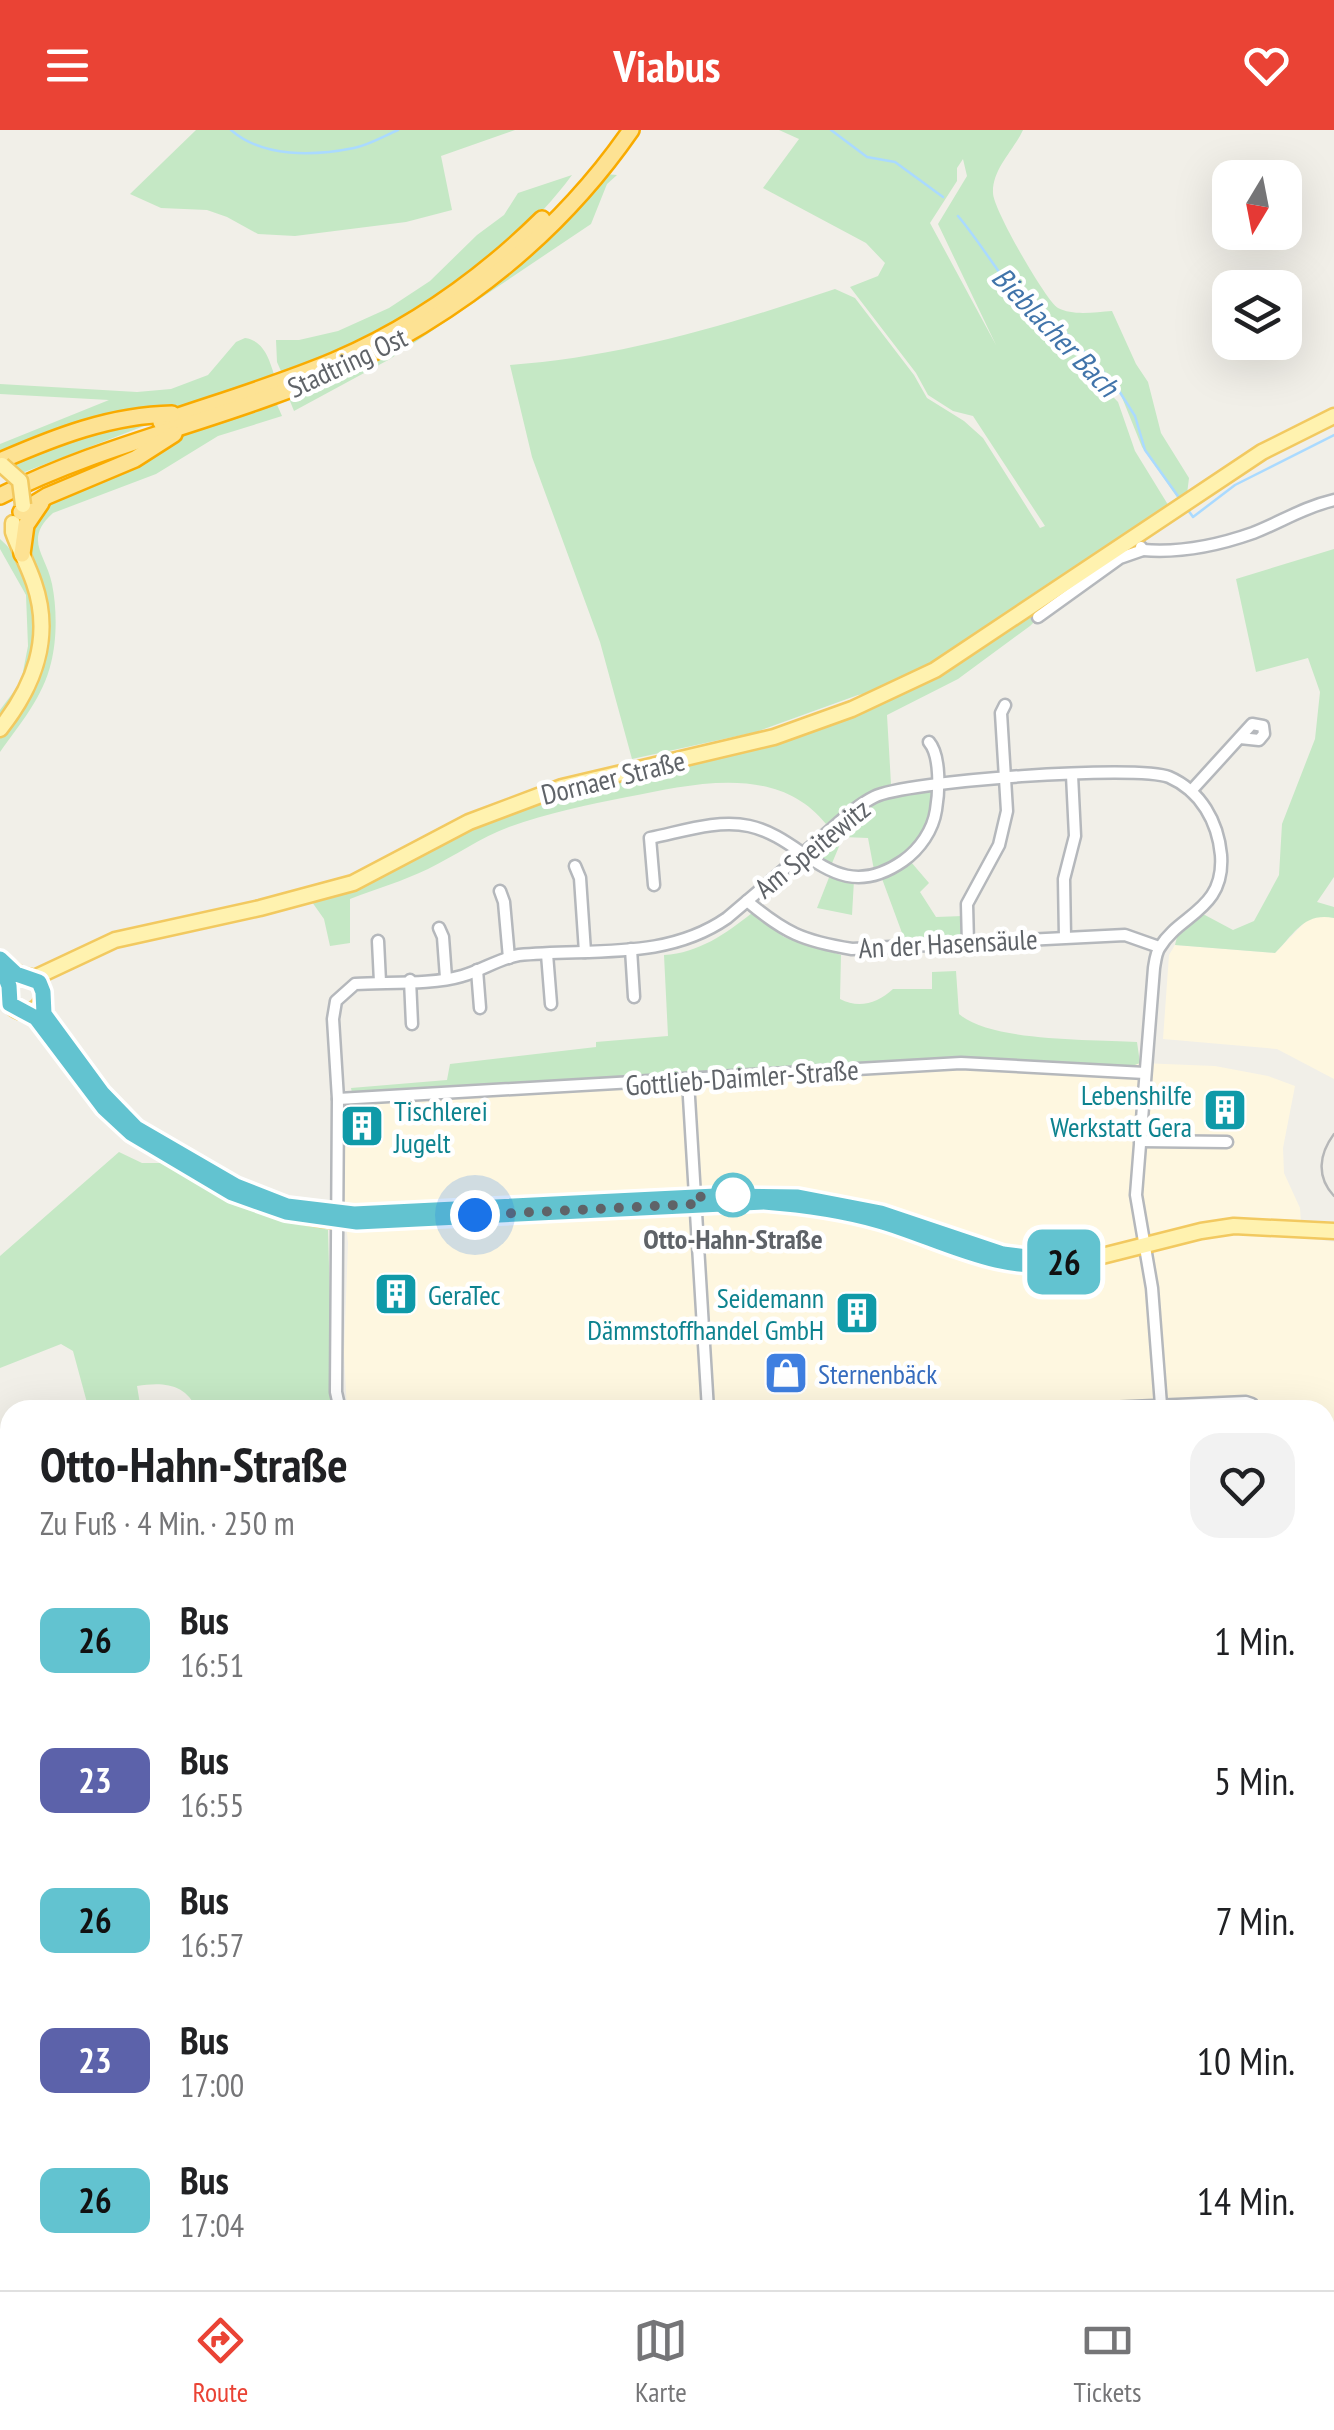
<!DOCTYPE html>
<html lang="de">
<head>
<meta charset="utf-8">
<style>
  :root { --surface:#fff; --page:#f2f2f2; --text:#202124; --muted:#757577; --line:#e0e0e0; --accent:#ea4335 }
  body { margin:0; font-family:"PT Sans Narrow",sans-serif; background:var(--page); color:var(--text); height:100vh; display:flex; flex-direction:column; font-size:38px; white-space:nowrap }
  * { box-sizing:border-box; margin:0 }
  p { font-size:32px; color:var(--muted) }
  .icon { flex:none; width:55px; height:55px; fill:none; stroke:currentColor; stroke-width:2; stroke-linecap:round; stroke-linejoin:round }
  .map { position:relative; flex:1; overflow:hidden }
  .drawer { position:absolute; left:0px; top:1270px; width:1335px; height:890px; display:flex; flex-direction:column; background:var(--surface); border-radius:30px 30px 0 0; box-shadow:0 10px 40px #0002 }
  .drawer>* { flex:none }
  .badge { padding:0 20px; border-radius:15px; font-size:35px; line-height:65px }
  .needle { width:65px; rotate:190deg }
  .buttons { position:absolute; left:1212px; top:30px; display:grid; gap:20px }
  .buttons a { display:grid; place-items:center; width:90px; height:90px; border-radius:20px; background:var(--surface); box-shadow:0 10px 40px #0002; font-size:50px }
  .you { position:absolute; width:50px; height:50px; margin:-25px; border:8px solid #fff; border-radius:50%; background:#1a73e8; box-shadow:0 0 0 15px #1a73e833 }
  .map>.badge { position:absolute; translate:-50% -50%; box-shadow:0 0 0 5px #fff }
  .round { display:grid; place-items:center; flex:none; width:105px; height:105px; border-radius:30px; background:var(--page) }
  .summary { display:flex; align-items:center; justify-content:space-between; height:170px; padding:0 40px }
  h1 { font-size:48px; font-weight:800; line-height:75px }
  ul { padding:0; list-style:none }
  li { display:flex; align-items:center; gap:30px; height:140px; padding:0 40px }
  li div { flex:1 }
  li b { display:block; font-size:38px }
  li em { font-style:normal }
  li .badge { min-width:110px; font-weight:700; text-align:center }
  header { display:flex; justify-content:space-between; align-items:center; height:130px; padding:0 40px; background:var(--accent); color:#fff; font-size:45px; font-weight:800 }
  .tabs { display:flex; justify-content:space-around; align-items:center; height:140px; border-top:2px solid var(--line); background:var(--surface); font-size:28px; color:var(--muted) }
  .tabs a { display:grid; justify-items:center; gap:5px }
  .tabs .current { color:var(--accent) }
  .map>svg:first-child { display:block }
  .commercial { fill:#fef7e0 }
  .green { fill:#c5e8c5; fill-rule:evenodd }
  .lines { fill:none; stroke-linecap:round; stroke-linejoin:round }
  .stream { stroke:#aadaff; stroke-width:2.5 }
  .minor-casing { stroke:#b5b8bc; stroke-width:15 }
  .major-casing { stroke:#f2c960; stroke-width:19 }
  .highway-casing { stroke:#f9ab00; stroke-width:20 }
  .minor { stroke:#fff; stroke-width:10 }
  .major { stroke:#fff2af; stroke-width:14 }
  .highway { stroke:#fde293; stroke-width:15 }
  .tram { stroke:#b6b7b8; stroke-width:2.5 }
  .major-bridge-casing { stroke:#f2c960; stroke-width:19; stroke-linecap:butt }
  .major-bridge { stroke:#fff2af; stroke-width:14 }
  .line-casing { stroke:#fff; stroke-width:22 }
  .line { stroke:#62c3d0; stroke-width:15 }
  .walk { stroke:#5f6368; stroke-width:10; stroke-dasharray:0 18 }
  .stop-dot { fill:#fff; stroke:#62c3d0; stroke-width:5 }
  .labels { text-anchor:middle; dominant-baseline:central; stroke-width:9; stroke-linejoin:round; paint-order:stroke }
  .street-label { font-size:28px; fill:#5f6368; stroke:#fff }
  .culture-label { font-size:28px; fill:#0d838f; stroke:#fff; text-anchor:end }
  .stop-label { font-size:28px; font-weight:bold; fill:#5f6368; stroke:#fff }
  .shop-label { font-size:28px; fill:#366cbe; stroke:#fff; text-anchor:start }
  .water-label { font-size:30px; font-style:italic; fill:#4174aa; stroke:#fff }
</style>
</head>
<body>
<header><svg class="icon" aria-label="menu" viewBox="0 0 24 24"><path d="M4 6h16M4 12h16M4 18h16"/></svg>Viabus<svg class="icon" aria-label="heart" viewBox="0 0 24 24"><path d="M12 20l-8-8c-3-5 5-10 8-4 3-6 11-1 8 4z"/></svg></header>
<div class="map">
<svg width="1334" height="2160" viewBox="0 0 1334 2160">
  <rect width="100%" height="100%" fill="#f1efe8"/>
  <g class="commercial">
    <path d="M1318 785 1334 788V949L1277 919 1163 909 1169 825 1175 815 1275 823 1308 789Z"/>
    <path d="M960 928 1127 938 1140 933 1215 936 1268 946 1295 956 1283 1018 1284 1043 1300 1078 1302 1107 1334 1112V1437L1325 1435V1280H347L344 1223 348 1113 332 964Z"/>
  </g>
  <g class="green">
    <path d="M196 0H515L441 26 452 80 406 92 295 106 258 104 227 87 207 80 161 78 130 64Z"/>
    <path d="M779 0H1023C1014 20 992 39 993 63 993 79 1046 171 1058 178 1073 186 1095 182 1112 181L1136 234 1148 252 1161 303 1189 348 1187 364 1179 370 1142 317 1119 260 1085 228 1079 232 1118 272 1135 321 1170 378C1118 412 1066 447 1015 481 972 510 909 560 858 565L756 602 632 629 600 512 532 327 510 235C622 227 728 195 835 159L855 168 914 245 927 268 964 291 983 308 1040 398 1045 396 973 286 953 281 928 265 916 243 850 157 878 146 885 133 866 113 763 58 799 9ZM963 29 967 46 938 94 996 215 930 93 957 51V38Z"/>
    <path d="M605 44 617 45 607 54 591 94 390 229 294 281 288 266C323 252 359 238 393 220 475 177 545 114 605 44Z"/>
    <path d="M572 45C528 105 455 163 390 200 356 218 319 232 284 248L277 232 276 210H299L338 201 389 178 430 151 477 105 504 85 518 63Z"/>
    <path d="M245 208C266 211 270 233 276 250L196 276 0 326V314L109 270 0 264V254L137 262 171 259 208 245 236 212Z"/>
    <path d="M275 270 282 286 218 306 156 344 53 383C23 410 46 424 52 454 57 478 57 510 51 533 43 567 20 594 0 622V607L34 557 45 517 44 460 29 425 27 401 47 375 151 325 185 302Z"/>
    <path d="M157 291 22 343 10 333C58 314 105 296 157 291Z"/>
    <path d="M0 409C37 441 43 502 29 547 23 562 9 579 0 593V580L21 552 28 516 26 465 0 419Z"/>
    <path d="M1334 419V747L1317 772 1334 777V788C1304 782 1295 803 1275 823L1175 815 1177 807 1203 784 1233 800 1254 791 1279 745 1282 694 1315 609 1320 562 1308 528 1256 542 1236 449Z"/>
    <path d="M1036 482 1037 489 1030 496 958 549 887 585 891 654 852 674 826 694C777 633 693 654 627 667 587 675 548 683 509 697 481 707 455 726 428 739 403 751 376 759 350 769V813L330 816 324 789 312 772C389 752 453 701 527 675 595 652 666 642 735 625 853 594 936 548 1036 482Z"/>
    <path d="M932 659C936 685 922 706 905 725L929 753 920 762 936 787 963 786 961 808 905 811 881 746 874 740 868 708 843 707 830 738 812 726 813 720 864 677 890 664Z"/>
    <path d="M830 745 854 750 852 785 817 778Z"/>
    <path d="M752 783 784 807 841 825 840 869C859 879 878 873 893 859H932V842L956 841 959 884C991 912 1092 909 1137 912L1140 933 1127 938 960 928 352 963 351 958 447 950 450 934 596 917V912L668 906 664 825C699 823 725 804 752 783Z"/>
    <path d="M119 1022 142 1033H168L226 1069 328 1100 333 1280H197C186 1253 162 1252 137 1256L141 1280H89L73 1221 61 1214 0 1238V1126Z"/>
    <path d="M1325 1679 1334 1694V2144L1323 2154 1302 2150H1325Z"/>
    <path d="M0 1895 10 1903V2150H431L432 2160H8L0 2145Z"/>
    <path d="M637 2150H998L1017 2160H634Z"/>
  </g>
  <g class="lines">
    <g class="stream">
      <path d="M231 0C263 28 314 26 354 18 369 15 384 6 398 0"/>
      <path d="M831 0 867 27 895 32 943 67"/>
      <path d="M958 86C990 124 1012 170 1051 200L1064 201 1114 253 1135 286 1145 320 1180 369"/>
      <path d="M1188 380 1193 387 1235 355 1334 305"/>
      <path d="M1325 2144 1330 2122 1334 2119"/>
      <path d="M689 2150 690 2160"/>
      <path d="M704 2150V2160"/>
      <path d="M1195 2150 1213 2158 1221 2157 1226 2150"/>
      <path d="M1319 2150H1320"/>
      <path d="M373 2160 391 2152 411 2154 420 2150"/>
    </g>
    <defs>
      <g id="minor">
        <path d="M1143 420C1179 423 1219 415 1253 403 1281 392 1304 377 1334 370"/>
        <path d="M1038 487 1120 428 1143 420 1141 417"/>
        <path d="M1191 661 1252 594 1263 596 1264 604 1259 610 1240 608"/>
        <path d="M575 736 580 748 585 822"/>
        <path d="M654 755 650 708C681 702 717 689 749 696 806 708 835 778 903 731 920 719 933 700 936 680 939 662 941 626 929 612"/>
        <path d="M500 761 504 772 509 828"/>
        <path d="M747 771C785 803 803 811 852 819L1125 805 1159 817"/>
        <path d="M439 798 443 807 446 848"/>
        <path d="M1065 807 1064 749 1075 706 1072 645"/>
        <path d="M378 811 380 852"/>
        <path d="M968 814 967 774 999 715 1007 681 1001 583 1005 575"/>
        <path d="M631 819 634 867"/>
        <path d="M547 824 551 874"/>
        <path d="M477 840 480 878"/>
        <path d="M410 850 412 894"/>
        <path d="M688 951 708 1280"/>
        <path d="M338 969 961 933 1145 943"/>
        <path d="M1140 1011 1227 1012"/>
        <path d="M340 1280 336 1262 338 969 333 889 336 871 355 854C387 852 432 855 462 846 481 841 500 828 519 825 591 818 665 831 727 788 758 762 789 735 820 709 837 695 854 677 874 667 905 651 1138 634 1169 647 1201 661 1218 692 1221 725 1225 780 1180 784 1160 817 1156 822 1155 832 1154 838L1136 1065 1152 1158 1161 1275"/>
        <path d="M1062 1280 1246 1272 1252 1274 1254 1280"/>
        <path d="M1325 1668 1334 1673"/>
        <path d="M448 2150 449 2160"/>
      </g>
      <g id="major">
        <path d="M0 599C34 556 53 508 34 453 28 435 19 419 13 402V393"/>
        <path d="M0 829 21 846"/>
        <circle cx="25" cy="864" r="18"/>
        <path d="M34 848 115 810 260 778 353 753 469 692 562 657 774 607 852 579 935 540 1262 322 1334 286"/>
        <path d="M26 882 36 888C62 917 80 953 107 981 127 1002 151 1016 176 1030 234 1064 289 1091 357 1092L764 1072 836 1080 877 1090 985 1127 1040 1136 1094 1128 1201 1101 1234 1096 1334 1101"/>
      </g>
      <g id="highway">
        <path d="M161 292C219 272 277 255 334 231 411 198 482 148 542 89"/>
        <path d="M0 331C55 307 111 285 172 284"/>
        <path d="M0 366C84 323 175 301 264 269 411 218 541 130 631 0"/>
        <path d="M21 382 47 366 135 329 174 304"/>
        <path d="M22 424 26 395 41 373"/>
        <path d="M0 1566 10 1573"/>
        <path d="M0 1589 10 1596"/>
        <path d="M1025 2150 1044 2160"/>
        <path d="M1063 2150 1081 2160"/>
      </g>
    </defs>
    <use href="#minor" class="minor-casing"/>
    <use href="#major" class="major-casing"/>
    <use href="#highway" class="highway-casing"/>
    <use href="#minor" class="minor"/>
    <use href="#major" class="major"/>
    <use href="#highway" class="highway"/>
    <path class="tram" d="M1334 1004C1319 1024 1316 1047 1334 1066"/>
    <defs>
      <path id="major-bridge" d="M2 335 20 351 23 375"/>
    </defs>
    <use href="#major-bridge" class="major-bridge-casing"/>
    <use href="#major-bridge" class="major-bridge"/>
  </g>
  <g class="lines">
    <defs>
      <path id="line" d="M0 829 16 844 39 852 43 862 44 884 102 963 136 998 236 1056 287 1076 354 1084 716 1066 798 1067 881 1083 1003 1124 1066 1132C1001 1146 939 1108 879 1091 841 1080 803 1075 764 1072L357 1092 286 1082 232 1063 131 1003 104 978 36 888 10 874 9 856 2 838"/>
    </defs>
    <use href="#line" class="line-casing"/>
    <use href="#line" class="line"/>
    <path class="walk" d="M475 1085 696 1074 695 1067 733 1065"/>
  </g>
  <defs>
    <symbol id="building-square" viewBox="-11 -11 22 22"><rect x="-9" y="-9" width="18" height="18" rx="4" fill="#0f9aa8" stroke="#fff"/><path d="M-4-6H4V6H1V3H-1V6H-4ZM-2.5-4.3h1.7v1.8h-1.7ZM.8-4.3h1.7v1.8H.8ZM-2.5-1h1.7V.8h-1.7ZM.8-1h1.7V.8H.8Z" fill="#fff"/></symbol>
    <symbol id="shop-square" viewBox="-11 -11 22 22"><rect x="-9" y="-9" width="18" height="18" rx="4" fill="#3f7fe0" stroke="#fff"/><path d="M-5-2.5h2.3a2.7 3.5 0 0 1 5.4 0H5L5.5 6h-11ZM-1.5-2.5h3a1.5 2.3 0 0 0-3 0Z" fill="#fff"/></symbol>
  </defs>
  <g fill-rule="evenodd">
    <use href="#building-square" x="1200" y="955" width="50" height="50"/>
    <use href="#building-square" x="337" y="971" width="50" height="50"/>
    <use href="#building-square" x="371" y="1139" width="50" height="50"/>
    <use href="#building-square" x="832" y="1158" width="50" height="50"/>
    <use href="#shop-square" x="761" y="1218" width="50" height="50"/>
  </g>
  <circle class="stop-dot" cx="733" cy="1065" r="20"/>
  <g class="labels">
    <g class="street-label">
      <text transform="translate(347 232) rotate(-25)">Stadtring Ost</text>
      <text transform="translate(613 647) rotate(-14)">Dornaer Straße</text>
      <text transform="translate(812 718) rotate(-39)">Am Speitewitz</text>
      <text transform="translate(948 813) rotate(-3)">An der Hasensäule</text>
      <text transform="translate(742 947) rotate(-4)">Gottlieb-Daimler-Straße</text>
    </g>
    <g class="culture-label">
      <text x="1192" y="964">Lebenshilfe<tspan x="1192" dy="32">Werkstatt Gera</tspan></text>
      <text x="394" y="980" text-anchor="start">Tischlerei<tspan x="394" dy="32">Jugelt</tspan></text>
      <text x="428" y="1164" text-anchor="start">GeraTec</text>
      <text x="824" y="1167">Seidemann<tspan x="824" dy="32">Dämmstoffhandel GmbH</tspan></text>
    </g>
    <g class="stop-label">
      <text x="733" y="1108">Otto-Hahn-Straße</text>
    </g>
    <g class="shop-label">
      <text x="818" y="1243">Sternenbäck</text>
    </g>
    <g class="water-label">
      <text transform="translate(1056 201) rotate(46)">Bieblacher Bach</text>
    </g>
  </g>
</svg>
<div class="buttons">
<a><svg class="needle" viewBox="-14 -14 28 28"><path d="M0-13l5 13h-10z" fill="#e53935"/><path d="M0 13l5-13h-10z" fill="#757577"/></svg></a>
<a><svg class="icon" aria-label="layers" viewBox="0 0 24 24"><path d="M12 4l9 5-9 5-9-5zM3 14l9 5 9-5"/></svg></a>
</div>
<div class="you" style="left:475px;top:1085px"></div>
<b class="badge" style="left:1064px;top:1132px;background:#62c3d0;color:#111">26</b>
<section class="drawer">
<div class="summary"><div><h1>Otto-Hahn-Straße</h1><p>Zu Fuß · 4 Min. · 250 m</p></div><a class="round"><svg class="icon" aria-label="heart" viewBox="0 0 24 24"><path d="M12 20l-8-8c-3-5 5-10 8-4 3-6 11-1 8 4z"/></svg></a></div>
<ul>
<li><span class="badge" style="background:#62c3d0;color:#111">26</span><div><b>Bus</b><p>16:51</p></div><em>1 Min.</em></li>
<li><span class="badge" style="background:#5c62aa;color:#fff">23</span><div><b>Bus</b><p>16:55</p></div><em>5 Min.</em></li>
<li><span class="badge" style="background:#62c3d0;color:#111">26</span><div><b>Bus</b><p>16:57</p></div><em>7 Min.</em></li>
<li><span class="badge" style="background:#5c62aa;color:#fff">23</span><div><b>Bus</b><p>17:00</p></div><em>10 Min.</em></li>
<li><span class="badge" style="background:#62c3d0;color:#111">26</span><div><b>Bus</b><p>17:04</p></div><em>14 Min.</em></li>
</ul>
</section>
</div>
<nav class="tabs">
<a class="current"><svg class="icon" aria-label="directions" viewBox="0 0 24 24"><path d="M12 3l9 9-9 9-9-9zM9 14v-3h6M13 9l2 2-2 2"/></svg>Route</a>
<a><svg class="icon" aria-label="map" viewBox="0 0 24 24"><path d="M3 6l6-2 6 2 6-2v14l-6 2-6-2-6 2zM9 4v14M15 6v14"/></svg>Karte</a>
<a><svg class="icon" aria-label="tickets" viewBox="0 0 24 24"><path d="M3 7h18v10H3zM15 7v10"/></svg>Tickets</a>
</nav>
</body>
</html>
